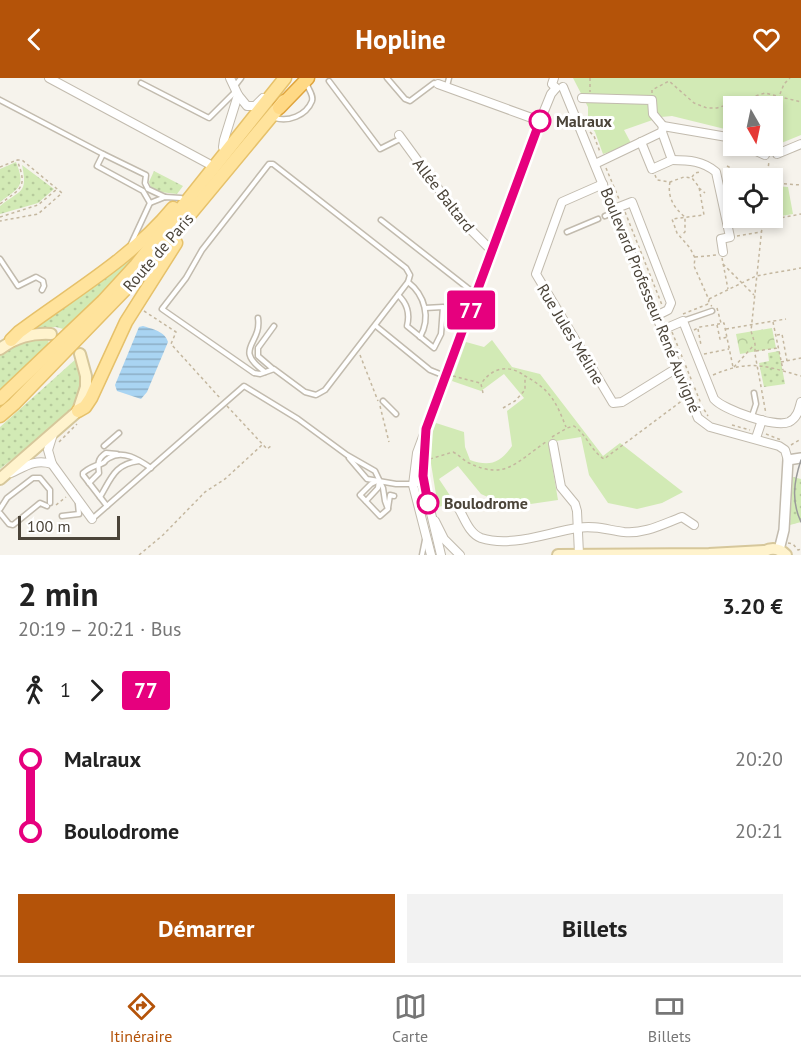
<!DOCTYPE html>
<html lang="fr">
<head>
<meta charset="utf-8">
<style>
  :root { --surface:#fff; --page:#f2f2f2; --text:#222; --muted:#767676; --line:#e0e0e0; --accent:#b45309 }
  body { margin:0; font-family:"PT Sans",sans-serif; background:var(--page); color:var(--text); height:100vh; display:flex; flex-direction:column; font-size:22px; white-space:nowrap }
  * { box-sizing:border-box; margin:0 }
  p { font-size:20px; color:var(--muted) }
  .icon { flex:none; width:33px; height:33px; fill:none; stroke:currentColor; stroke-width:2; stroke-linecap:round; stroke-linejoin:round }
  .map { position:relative; height:477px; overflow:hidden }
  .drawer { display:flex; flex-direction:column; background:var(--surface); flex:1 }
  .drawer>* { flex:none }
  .badge { padding:0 12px; border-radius:4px; font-size:21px; line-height:39px }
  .needle { width:39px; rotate:171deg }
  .controls { position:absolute; left:723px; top:18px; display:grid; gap:12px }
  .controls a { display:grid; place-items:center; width:60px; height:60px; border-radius:0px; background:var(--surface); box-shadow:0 3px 9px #0003; font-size:30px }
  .scale { position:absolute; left:18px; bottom:15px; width:102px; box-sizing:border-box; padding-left:6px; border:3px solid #4b4439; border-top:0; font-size:16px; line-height:21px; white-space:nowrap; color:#4b4439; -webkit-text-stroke:4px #fff; paint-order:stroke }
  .map>.badge { position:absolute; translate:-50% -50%; box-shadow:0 0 0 3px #fff }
  .legs { display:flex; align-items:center; gap:9px; height:66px; padding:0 18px; font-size:20px }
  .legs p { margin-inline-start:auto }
  .headline { display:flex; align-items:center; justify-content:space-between; height:102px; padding:0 18px }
  h1 { font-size:33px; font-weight:800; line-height:45px }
  .primary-button { display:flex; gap:12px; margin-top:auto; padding:12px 18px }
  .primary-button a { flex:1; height:69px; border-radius:0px; background:var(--accent); color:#fff; font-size:24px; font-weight:800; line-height:69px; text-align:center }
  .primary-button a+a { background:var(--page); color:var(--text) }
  ul { padding:0 18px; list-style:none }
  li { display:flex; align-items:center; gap:21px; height:72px; font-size:22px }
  li i { display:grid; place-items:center; width:9px; height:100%; margin:0 8px; background:currentColor }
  li i::after { content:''; width:15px; height:15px; margin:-8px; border:4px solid; border-radius:50%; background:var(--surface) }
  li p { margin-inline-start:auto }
  li:first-child i { background:linear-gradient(#0000 50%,currentColor 0) }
  li:last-child i { background:linear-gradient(currentColor 50%,#0000 0) }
  header { display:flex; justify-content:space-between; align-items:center; height:78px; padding:0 18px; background:var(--accent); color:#fff; font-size:27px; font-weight:800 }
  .tabs { display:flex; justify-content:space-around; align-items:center; height:84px; border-top:2px solid var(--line); background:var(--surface); font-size:16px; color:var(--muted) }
  .tabs a { display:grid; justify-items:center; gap:3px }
  .tabs .selected { color:var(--accent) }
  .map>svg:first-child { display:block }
  .grass { fill:url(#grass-dots) }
  .park { fill:url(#park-crowns) }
  .garden { fill:#d2eab5 }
  .water { fill:url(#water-rules) }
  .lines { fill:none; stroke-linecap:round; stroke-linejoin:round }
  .service-casing { stroke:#c2bbae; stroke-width:7 }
  .minor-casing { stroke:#c2bbae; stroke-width:10 }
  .tertiary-casing { stroke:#c2bbae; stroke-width:12 }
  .secondary-casing { stroke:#d6c79b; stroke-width:14 }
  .primary-casing { stroke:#e6c16a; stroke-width:15 }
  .trunk-casing { stroke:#e0a43c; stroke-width:15 }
  .path { stroke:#c4b79f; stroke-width:1.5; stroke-dasharray:3 3; stroke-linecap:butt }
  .service { stroke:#fff; stroke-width:4 }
  .minor { stroke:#fff; stroke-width:8 }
  .tertiary { stroke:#fff; stroke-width:9 }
  .secondary { stroke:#fff3cd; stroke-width:10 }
  .primary { stroke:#ffe39c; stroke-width:12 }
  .trunk { stroke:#ffd985; stroke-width:12 }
  .tram { stroke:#9a9a9a; stroke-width:1.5 }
  .line-1-casing { stroke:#fff; stroke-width:14 }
  .line-1 { stroke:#e6007e; stroke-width:9 }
  .stop-1-dot { fill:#fff; stroke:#e6007e; stroke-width:3 }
  .labels { text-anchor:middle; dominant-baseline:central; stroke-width:6; stroke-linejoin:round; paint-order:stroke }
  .stop-label { font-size:16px; font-weight:bold; fill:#4b4439; stroke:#fff; text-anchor:start }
  .street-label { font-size:16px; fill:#4b4439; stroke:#fff }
</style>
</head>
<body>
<header><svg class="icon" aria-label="back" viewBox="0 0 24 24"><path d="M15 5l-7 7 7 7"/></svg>Hopline<svg class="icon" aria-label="heart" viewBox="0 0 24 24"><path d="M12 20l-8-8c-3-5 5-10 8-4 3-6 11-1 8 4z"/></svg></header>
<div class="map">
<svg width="801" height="477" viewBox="0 0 801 477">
  <defs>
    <pattern id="grass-dots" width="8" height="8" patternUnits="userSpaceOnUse" patternTransform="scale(1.5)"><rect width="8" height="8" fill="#d2eab5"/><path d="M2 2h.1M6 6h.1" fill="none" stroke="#b6ca9c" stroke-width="1.8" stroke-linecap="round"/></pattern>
    <pattern id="park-crowns" width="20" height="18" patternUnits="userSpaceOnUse" patternTransform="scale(1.5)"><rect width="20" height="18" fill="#d2eab5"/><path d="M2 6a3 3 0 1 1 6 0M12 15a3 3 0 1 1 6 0" fill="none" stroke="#b6ca9c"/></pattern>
    <pattern id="water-rules" width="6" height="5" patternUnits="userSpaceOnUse" patternTransform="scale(1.5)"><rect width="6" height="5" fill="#a9d4f2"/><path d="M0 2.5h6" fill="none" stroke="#8caec5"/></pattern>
  </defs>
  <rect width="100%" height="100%" fill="#f6f3ec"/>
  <g class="grass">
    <path d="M16 84C26 109 19 110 0 124V91Z"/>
    <path d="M22 87 54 111 38 125 0 136V128C21 111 28 116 22 87Z"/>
    <path d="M154 93 183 108 177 116 160 114 151 110 149 104Z"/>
    <path d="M153 161 101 219 67 252 56 249 31 250Z"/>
    <path d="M40 259 49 261 47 270 0 313V278L27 261Z"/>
    <path d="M779 273 785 306 764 309 759 285 769 283 768 275Z"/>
    <path d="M77 280C80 290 84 301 81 312 73 340 23 372 0 391V349Z"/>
    <path d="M793 399 801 401V444L790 447Z"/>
  </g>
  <path class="park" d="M772 250 776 270 740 276 736 256Z"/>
  <g class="garden">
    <path d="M573 0H801V57L769 70 764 68H772V28H734L733 53 672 38 661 39 624 52 632 67 603 76 595 54 588 45V29Z"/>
    <path d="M773 108 788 109 793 136 764 141 765 140H772Z"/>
    <path d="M492 262 512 289 540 296 603 378 620 365 683 414 662 425 637 431 608 425 589 397 581 359 556 363 550 375 558 422 510 429 481 416 458 388 439 401 455 425 438 429 428 367 436 345 464 354 465 369 470 382C490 389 500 385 512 368L507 333 524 320 504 296 481 313 452 303 466 264 484 269Z"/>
  </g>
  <path class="water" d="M143 248C152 251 165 253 168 264L147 314 141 321 117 313 115 307 139 249Z"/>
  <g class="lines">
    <defs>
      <g id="service">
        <path d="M387 0 405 21 410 23 434 5"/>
        <path d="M329 3 380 71 400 61"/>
        <path d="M141 5 209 40 236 13"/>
        <path d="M447 8 449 0"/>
        <path d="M234 9 241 0"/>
        <path d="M0 22 103 76"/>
        <path d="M275 40C288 44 306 38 312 23 314 18 308 10 306 5"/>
        <path d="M269 86H273L406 190 410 197 408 204 325 312 316 317 305 314 274 291 260 296 254 295 162 231 186 200 202 172Z"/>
        <path d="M150 125 143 113 97 88 103 76 146 97 145 105 148 111 165 119"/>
        <path d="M605 138 614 134"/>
        <path d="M381 142 469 211 477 213"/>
        <path d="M567 154 598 141"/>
        <path d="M131 166 150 125 165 119 181 120"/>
        <path d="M0 181 18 208 36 199 43 203 44 208 42 212"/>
        <path d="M408 204C425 217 431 240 420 259"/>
        <path d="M398 217C407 225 410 236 407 248L434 270 441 256 443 229 425 230"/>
        <path d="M258 240C262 267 232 270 265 294"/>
        <path d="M683 243 712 233"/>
        <path d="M376 248 430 292 445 298"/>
        <path d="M273 291 258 278V270L274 248"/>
        <path d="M383 323 396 336"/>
        <path d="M752 338 756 326 754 315"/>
        <path d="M104 368 119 355"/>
        <path d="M349 380 367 401 396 406H424"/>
        <path d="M89 405 99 395C98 386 97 381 106 375L117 376"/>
        <path d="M100 419C111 401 114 386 139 383"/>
        <path d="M366 423 378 410 379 402"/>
        <path d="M107 428 83 397V395C89 390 93 388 101 386 108 383 102 384 109 380 123 371 139 382 151 390"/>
        <path d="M388 430 390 417 394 418"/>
        <path d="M0 431 7 420 33 400H40L50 412V425"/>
        <path d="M0 435 9 446 13 447 40 425 47 428"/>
        <path d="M62 438 79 436 78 426"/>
        <path d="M92 441 244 308 298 341 347 377 375 393 383 410 385 423 388 431 380 438 360 417 371 406 379 402"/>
        <path d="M422 477 425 462"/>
      </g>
      <g id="minor">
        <path d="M49 0 209 86"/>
        <path d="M230 0 238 17 247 28H255L263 20"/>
        <path d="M554 0 552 6 556 10"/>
        <path d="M438 6 540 43"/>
        <path d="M563 9 698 340 710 349 779 368 785 372 788 382"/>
        <path d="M582 20 652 22 653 36 663 48"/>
        <path d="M399 57 461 142 493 174"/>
        <path d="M641 64 652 91 672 82 662 54"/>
        <path d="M745 68 765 77"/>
        <path d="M223 69 224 62 238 17"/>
        <path d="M777 76 801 66"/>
        <path d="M672 82C689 82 703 83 716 94L730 159 721 161 723 174"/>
        <path d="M595 86 662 54 663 48 727 59 734 62"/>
        <path d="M603 106 562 124 536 196 613 325 622 324 677 290"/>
        <path d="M614 131 632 124 671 225 668 232 656 238"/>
        <path d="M662 252 683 243 714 321C724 332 775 350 789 344 797 340 799 332 801 324"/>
        <path d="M53 356 48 372 52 386 92 441"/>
        <path d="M425 359 424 406 441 477"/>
        <path d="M756 360 762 342"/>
        <path d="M553 366 561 409 575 426 577 433 579 476"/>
        <path d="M11 395C26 388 35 381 52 386"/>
        <path d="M457 428C464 438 468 455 481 460 512 470 548 454 578 450 594 447 608 452 624 454 645 456 663 446 682 439L694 447"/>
        <path d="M435 443 444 461 460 477"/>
        <path d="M431 477 413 407 417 375 540 43 551 16 556 10"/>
      </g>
      <path id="tertiary" d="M779 472 784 452 788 382 801 380"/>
      <g id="secondary">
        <path d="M0 271C16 259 31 255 51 256"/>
        <path d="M0 401 78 333 86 309V298L80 276"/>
        <path d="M558 477 709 476 764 473"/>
        <path d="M760 477C768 469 778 469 786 477"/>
      </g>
      <g id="primary">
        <path d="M11 262 19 254C71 215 131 181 173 130"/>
        <path d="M0 321 103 223 136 187 285 0"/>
        <path d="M78 333 85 329 91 320 126 244 176 165"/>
        <path d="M0 338 14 326 143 193 284 23"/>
      </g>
      <path id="trunk" d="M279 30 308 0"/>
    </defs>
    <use href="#service" class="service-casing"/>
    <use href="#minor" class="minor-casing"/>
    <use href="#tertiary" class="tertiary-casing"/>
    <use href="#secondary" class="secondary-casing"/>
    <use href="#primary" class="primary-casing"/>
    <use href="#trunk" class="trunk-casing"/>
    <g class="path">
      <path d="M590 0V14"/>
      <path d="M652 15V12L669 3 694 25 707 30H717L765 15 801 24"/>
      <path d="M780 16 784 6 790 0"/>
      <path d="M739 23 742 28"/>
      <path d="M590 54 594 58 600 74"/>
      <path d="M727 88 740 95 744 100"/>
      <path d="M0 89 17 82H22L62 115 38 136 0 143"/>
      <path d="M606 90 619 121"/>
      <path d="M655 97 657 102 670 104 684 99 692 100 699 109 704 137 672 141 677 155 690 170 695 180 694 188 709 222 708 226"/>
      <path d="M692 99 695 95 700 94"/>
      <path d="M767 100 769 83"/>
      <path d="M670 104C667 119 674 130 685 139V154L681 157"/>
      <path d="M772 105 801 107"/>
      <path d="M699 110 705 115"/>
      <path d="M0 126C21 110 28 110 17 82"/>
      <path d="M625 134 662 227"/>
      <path d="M0 139 38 127 57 111"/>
      <path d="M763 140 751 253 755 266V276L766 336"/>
      <path d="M764 143 801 136"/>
      <path d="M737 158 761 154"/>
      <path d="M695 179 717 177"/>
      <path d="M722 180 728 211"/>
      <path d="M723 186 754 217"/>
      <path d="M709 221 756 198 801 190"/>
      <path d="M717 230 721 245"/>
      <path d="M144 233 176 254 171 266 220 320"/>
      <path d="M683 236 708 226 712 228"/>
      <path d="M773 244 783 292"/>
      <path d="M717 247 720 261 727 259"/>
      <path d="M698 251 701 267"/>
      <path d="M726 251 786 241"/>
      <path d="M694 252 700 249 724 245 733 289"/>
      <path d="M672 254 702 328 708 338"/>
      <path d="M777 257 782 256 787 283"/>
      <path d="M756 273 778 270"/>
      <path d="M704 276 729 271"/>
      <path d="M360 277 378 323"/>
      <path d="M781 284 801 280"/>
      <path d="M734 289 754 267"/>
      <path d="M713 297C750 281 765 288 801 298"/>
      <path d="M453 298 480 305"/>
      <path d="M483 315 481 306C492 289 509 286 525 298"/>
      <path d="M227 328 267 371 271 368 272 369"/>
      <path d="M380 328 389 364"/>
      <path d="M503 330 515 323 525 312V298C551 312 556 324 566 349"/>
      <path d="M732 347 750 352"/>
      <path d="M766 356 781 362"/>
      <path d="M552 359 567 350 574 348C587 357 591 373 604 381L683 322"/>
      <path d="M59 364 77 346"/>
      <path d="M791 367 801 361"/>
      <path d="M430 381 453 374C459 377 463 382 469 385 506 403 517 383 546 364"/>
      <path d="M56 427 66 419"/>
      <path d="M788 465 793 466 798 472 801 471"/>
      <path d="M139 477 163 457 205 414 225 401 262 367"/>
    </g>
    <use href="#service" class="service"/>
    <use href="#minor" class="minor"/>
    <use href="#tertiary" class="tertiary"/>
    <use href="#secondary" class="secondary"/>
    <use href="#primary" class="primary"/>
    <use href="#trunk" class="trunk"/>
    <path class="tram" d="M801 382C794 403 791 423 801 444"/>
  </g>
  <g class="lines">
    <defs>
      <path id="line-1" d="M428 425 423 398 426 351 540 43"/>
    </defs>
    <use href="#line-1" class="line-1-casing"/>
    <use href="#line-1" class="line-1"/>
  </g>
  <g class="stop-1-dot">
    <circle cx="540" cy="43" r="10"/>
    <circle cx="428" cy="425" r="10"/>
  </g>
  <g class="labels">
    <g class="stop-label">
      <text x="556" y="43">Malraux</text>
      <text x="444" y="425">Boulodrome</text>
    </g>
    <g class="street-label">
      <text transform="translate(444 117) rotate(52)">Allée Baltard</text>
      <text transform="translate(158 174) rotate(-49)">Route de Paris</text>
      <text transform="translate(651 222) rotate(68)">Boulevard Professeur René Auvigné</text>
      <text transform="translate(571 256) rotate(59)">Rue Jules Méline</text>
    </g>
  </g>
</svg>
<div class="controls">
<a><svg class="needle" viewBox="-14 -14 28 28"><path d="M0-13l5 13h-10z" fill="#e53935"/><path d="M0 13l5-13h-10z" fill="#767676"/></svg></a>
<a><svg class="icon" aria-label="locate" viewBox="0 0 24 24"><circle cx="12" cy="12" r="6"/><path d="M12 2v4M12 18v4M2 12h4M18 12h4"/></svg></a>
</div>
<div class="scale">100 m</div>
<b class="badge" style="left:471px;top:232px;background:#e6007e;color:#fff">77</b>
</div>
<section class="drawer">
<div class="headline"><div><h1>2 min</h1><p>20:19 – 20:21 · Bus</p></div><b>3.20 €</b></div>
<div class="legs"><svg class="icon" aria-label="walk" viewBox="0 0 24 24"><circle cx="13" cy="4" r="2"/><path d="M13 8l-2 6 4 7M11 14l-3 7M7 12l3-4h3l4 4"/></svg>1<svg class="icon" aria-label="forward" viewBox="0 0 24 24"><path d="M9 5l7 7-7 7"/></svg><b class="badge" style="background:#e6007e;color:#fff">77</b></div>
<ul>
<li><i style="color:#e6007e"></i><b>Malraux</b><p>20:20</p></li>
<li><i style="color:#e6007e"></i><b>Boulodrome</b><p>20:21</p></li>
</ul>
<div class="primary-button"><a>Démarrer</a><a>Billets</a></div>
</section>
<nav class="tabs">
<a class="selected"><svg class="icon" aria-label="directions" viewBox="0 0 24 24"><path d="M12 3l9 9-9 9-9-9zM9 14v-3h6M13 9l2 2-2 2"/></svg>Itinéraire</a>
<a><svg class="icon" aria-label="map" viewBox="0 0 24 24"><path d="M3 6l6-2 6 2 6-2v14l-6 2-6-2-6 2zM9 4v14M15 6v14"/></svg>Carte</a>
<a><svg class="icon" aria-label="tickets" viewBox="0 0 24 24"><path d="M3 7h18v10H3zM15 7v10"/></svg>Billets</a>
</nav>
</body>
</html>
